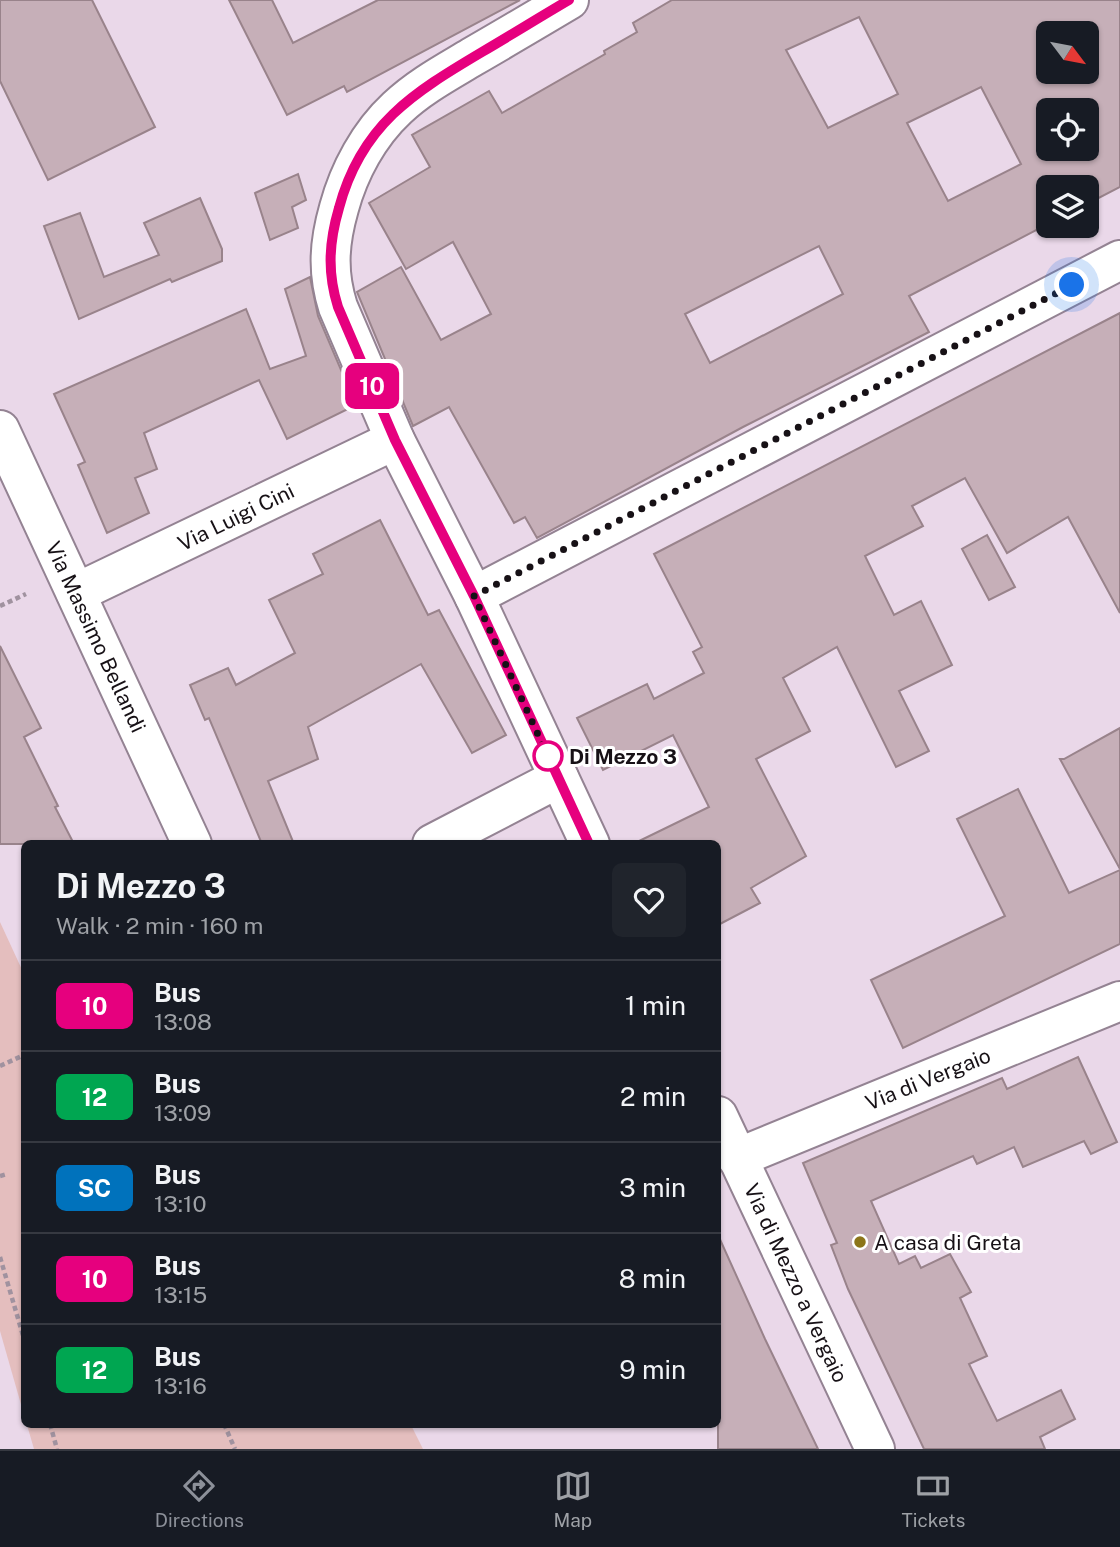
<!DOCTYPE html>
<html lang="en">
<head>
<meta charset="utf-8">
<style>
  :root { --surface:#171b24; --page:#20242c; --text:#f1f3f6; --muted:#9ea1a6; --line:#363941; --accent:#8c9099 }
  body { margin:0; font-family:"Public Sans",sans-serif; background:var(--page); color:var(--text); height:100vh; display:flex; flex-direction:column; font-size:26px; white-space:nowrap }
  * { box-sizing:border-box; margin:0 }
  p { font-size:23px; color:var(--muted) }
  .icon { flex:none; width:38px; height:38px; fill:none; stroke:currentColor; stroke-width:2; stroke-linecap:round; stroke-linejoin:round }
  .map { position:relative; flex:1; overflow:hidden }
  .sheet { position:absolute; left:21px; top:840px; width:700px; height:588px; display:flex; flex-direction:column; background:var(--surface); border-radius:10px; box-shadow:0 2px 5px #0004 }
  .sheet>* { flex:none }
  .badge { padding:0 14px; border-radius:10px; font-size:24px; line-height:46px }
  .needle { width:46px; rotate:122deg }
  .fabs { position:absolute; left:1036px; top:21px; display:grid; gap:14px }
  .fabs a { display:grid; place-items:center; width:63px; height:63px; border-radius:10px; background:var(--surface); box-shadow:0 2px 5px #0004; font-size:35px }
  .you { position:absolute; width:35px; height:35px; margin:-18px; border:5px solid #fff; border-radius:50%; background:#1a73e8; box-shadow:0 0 0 10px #1a73e833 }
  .map>.badge { position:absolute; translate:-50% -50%; box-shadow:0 0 0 4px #fff }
  .round { display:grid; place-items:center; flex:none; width:74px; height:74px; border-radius:10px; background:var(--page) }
  .summary { display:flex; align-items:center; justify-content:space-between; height:119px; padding:0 35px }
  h1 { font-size:33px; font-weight:700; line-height:52px }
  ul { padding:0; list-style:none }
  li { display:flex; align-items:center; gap:21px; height:91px; padding:0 35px; border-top:2px solid var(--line) }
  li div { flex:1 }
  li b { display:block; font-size:26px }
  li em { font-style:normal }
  li .badge { min-width:77px; font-weight:700; text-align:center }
  .tab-bar { display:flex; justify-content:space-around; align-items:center; height:98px; border-top:2px solid var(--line); background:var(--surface); font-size:19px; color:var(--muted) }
  .tab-bar a { display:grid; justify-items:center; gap:4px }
  .tab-bar .active { color:var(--accent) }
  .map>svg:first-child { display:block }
  .green { fill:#e4bebe }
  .building { fill:#c6afb8; stroke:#99838b; stroke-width:2; fill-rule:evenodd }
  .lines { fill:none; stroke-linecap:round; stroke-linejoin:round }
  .street-casing { stroke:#948393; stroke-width:42 }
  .path { stroke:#a0929f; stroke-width:4.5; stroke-dasharray:5 3.5; stroke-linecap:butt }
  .street { stroke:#fff; stroke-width:38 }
  .line-casing { stroke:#fff; stroke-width:16 }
  .line { stroke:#e6007e; stroke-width:10 }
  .walk { stroke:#171116; stroke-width:7; stroke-dasharray:0 12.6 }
  .stop-dot { fill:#fff; stroke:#e6007e; stroke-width:3.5 }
  .poi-dot { fill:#8c7519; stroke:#fff; stroke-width:2.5 }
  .labels { text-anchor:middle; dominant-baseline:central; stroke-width:6; stroke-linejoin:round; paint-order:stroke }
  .street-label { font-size:21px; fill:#171116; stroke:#fff }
  .stop-label { font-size:21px; font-weight:bold; fill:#171116; stroke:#fff; text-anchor:start }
  .poi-label { font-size:21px; fill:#171116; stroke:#fff; text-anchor:start }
</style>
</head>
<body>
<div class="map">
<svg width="1120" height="1449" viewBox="0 0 1120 1449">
  <rect width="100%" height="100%" fill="#ead8e9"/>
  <g class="green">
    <path d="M0 922 24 974V1415L0 1331Z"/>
    <path d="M27 1425H411L423 1449H34Z"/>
  </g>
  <g class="building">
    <path d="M0 0H92L155 127 48 180 0 81Z"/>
    <path d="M229 0H272L293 43 378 0H520L347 92 344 86 287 115Z"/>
    <path d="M672 0H1120V187L1087 204V187H1048V224L909 296 929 332 743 427 537 538 525 517 514 523 449 407 413 426 357 292 401 267 441 340 491 314 453 242 406 269 369 203 430 167 412 135 489 91 502 113 605 54 604 51 637 32 633 23ZM859 17 898 94 828 128 786 50ZM1048 33H1087V72H1048ZM981 87 1021 164 948 201 907 123ZM1048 110H1087V149H1048ZM819 246 843 294 710 363 685 314Z"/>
    <path d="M298 174 306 200 292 207 298 228 270 240 255 193Z"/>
    <path d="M200 198 222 249V261L172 282 170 279 79 319 44 226 80 213 104 277 159 255 144 223Z"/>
    <path d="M310 277 318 316 356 405 287 439 259 380 144 433 157 469 135 478 149 513 107 533 78 465 85 462 54 394 246 309 270 369 306 356 285 289Z"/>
    <path d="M1120 313V613L1068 517 1007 553 965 478 912 506 923 526 865 556 894 615 921 601 952 665 899 691 929 751 896 767 837 647 783 678 810 731 756 759 806 856 751 888 760 903 718 925V844H633L709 807 673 735 603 770 577 718 647 684 654 699 704 673 693 652 702 647 654 554Z"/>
    <path d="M380 520 428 615 439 610 506 735 472 753 421 664 308 727 318 759 268 781 294 844H262L209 718 205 720 190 685 228 668 236 685 295 653 269 600 323 574 313 554Z"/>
    <path d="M987 535 1015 587 989 600 962 549Z"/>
    <path d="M0 646 41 728 24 737 58 806 55 807 74 844H0Z"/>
    <path d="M1120 728V869L1060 759H1064Z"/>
    <path d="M1018 789 1069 893 1120 870V944L903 1048 871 980 1005 916 957 819Z"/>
    <path d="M1078 1057 1117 1142 1091 1154 1084 1141 1023 1167 1014 1147 977 1164 973 1156 871 1201 899 1264 915 1256 921 1268 950 1254 971 1292 960 1298 987 1356 969 1364 997 1421 1061 1390 1075 1419 1040 1437 1045 1449H924L848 1289 831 1245 837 1243 803 1163 1002 1078 1007 1089Z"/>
    <path d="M718 1235 765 1339 818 1449H718Z"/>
  </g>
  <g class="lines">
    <defs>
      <g id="street">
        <path d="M569 0C537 19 505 38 472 57 447 72 419 87 397 108 369 134 349 171 339 208 329 243 327 272 338 307L395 440 474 596 590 844"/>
        <path d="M0 430 192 844"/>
        <path d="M76 593 395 440"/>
        <path d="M474 596 1120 260"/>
        <path d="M432 844 559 778"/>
        <path d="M718 1116 875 1449"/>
        <path d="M737 1158 1120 1001"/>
      </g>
    </defs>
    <use href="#street" class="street-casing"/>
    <g class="path">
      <path d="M0 606 26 594"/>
      <path d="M0 1066 24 1055"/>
      <path d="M0 1176 7 1174"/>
      <path d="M0 1257 24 1339"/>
      <path d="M50 1424 57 1449"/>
      <path d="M224 1424 235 1449"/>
    </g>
    <use href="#street" class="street"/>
  </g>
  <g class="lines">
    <defs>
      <path id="line" d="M569 0C540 17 511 35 482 52 413 93 361 125 339 208 329 242 327 272 338 307L395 440 474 596 589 844"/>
    </defs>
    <use href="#line" class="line-casing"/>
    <use href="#line" class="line"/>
    <path class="walk" d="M548 756 474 596 1072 285"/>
  </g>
  <circle class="stop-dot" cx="548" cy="756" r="14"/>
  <circle class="poi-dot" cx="860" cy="1242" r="7"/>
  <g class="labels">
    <g class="street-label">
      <text transform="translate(236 517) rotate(-26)">Via Luigi Cini</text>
      <text transform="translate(96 637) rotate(65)">Via Massimo Bellandi</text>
      <text transform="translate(928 1079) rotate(-22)">Via di Vergaio</text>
      <text transform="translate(796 1283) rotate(65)">Via di Mezzo a Vergaio</text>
    </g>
    <g class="stop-label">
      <text x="569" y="756">Di Mezzo 3</text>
    </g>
    <g class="poi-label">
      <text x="874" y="1242">A casa di Greta</text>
    </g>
  </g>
</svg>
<div class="fabs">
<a><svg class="needle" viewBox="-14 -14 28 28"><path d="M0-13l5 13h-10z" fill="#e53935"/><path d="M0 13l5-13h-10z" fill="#9ea1a6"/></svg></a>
<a><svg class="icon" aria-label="locate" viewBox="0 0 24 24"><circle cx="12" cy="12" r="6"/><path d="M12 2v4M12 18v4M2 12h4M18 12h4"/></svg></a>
<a><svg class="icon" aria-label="layers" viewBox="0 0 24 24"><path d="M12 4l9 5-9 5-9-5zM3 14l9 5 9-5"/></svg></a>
</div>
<div class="you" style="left:1072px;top:285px"></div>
<b class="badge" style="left:372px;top:386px;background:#e6007e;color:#fff">10</b>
<section class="sheet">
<div class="summary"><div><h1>Di Mezzo 3</h1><p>Walk · 2 min · 160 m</p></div><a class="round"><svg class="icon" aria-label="heart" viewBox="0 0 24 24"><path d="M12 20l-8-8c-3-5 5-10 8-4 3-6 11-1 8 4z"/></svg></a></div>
<ul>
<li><span class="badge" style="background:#e6007e;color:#fff">10</span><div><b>Bus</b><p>13:08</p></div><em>1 min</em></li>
<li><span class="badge" style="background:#00a651;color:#fff">12</span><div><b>Bus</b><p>13:09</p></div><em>2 min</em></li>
<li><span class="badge" style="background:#0072bc;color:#fff">SC</span><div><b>Bus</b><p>13:10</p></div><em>3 min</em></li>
<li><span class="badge" style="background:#e6007e;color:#fff">10</span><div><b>Bus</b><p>13:15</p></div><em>8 min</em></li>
<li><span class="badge" style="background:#00a651;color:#fff">12</span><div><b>Bus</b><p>13:16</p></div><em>9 min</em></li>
</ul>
</section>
</div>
<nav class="tab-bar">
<a class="active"><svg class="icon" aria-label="directions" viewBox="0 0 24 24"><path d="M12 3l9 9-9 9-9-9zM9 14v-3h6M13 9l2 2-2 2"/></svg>Directions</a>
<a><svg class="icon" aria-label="map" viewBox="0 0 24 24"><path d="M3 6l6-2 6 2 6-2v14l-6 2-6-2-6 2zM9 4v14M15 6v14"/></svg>Map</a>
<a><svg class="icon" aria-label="tickets" viewBox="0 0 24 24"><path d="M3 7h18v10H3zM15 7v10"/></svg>Tickets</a>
</nav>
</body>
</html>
